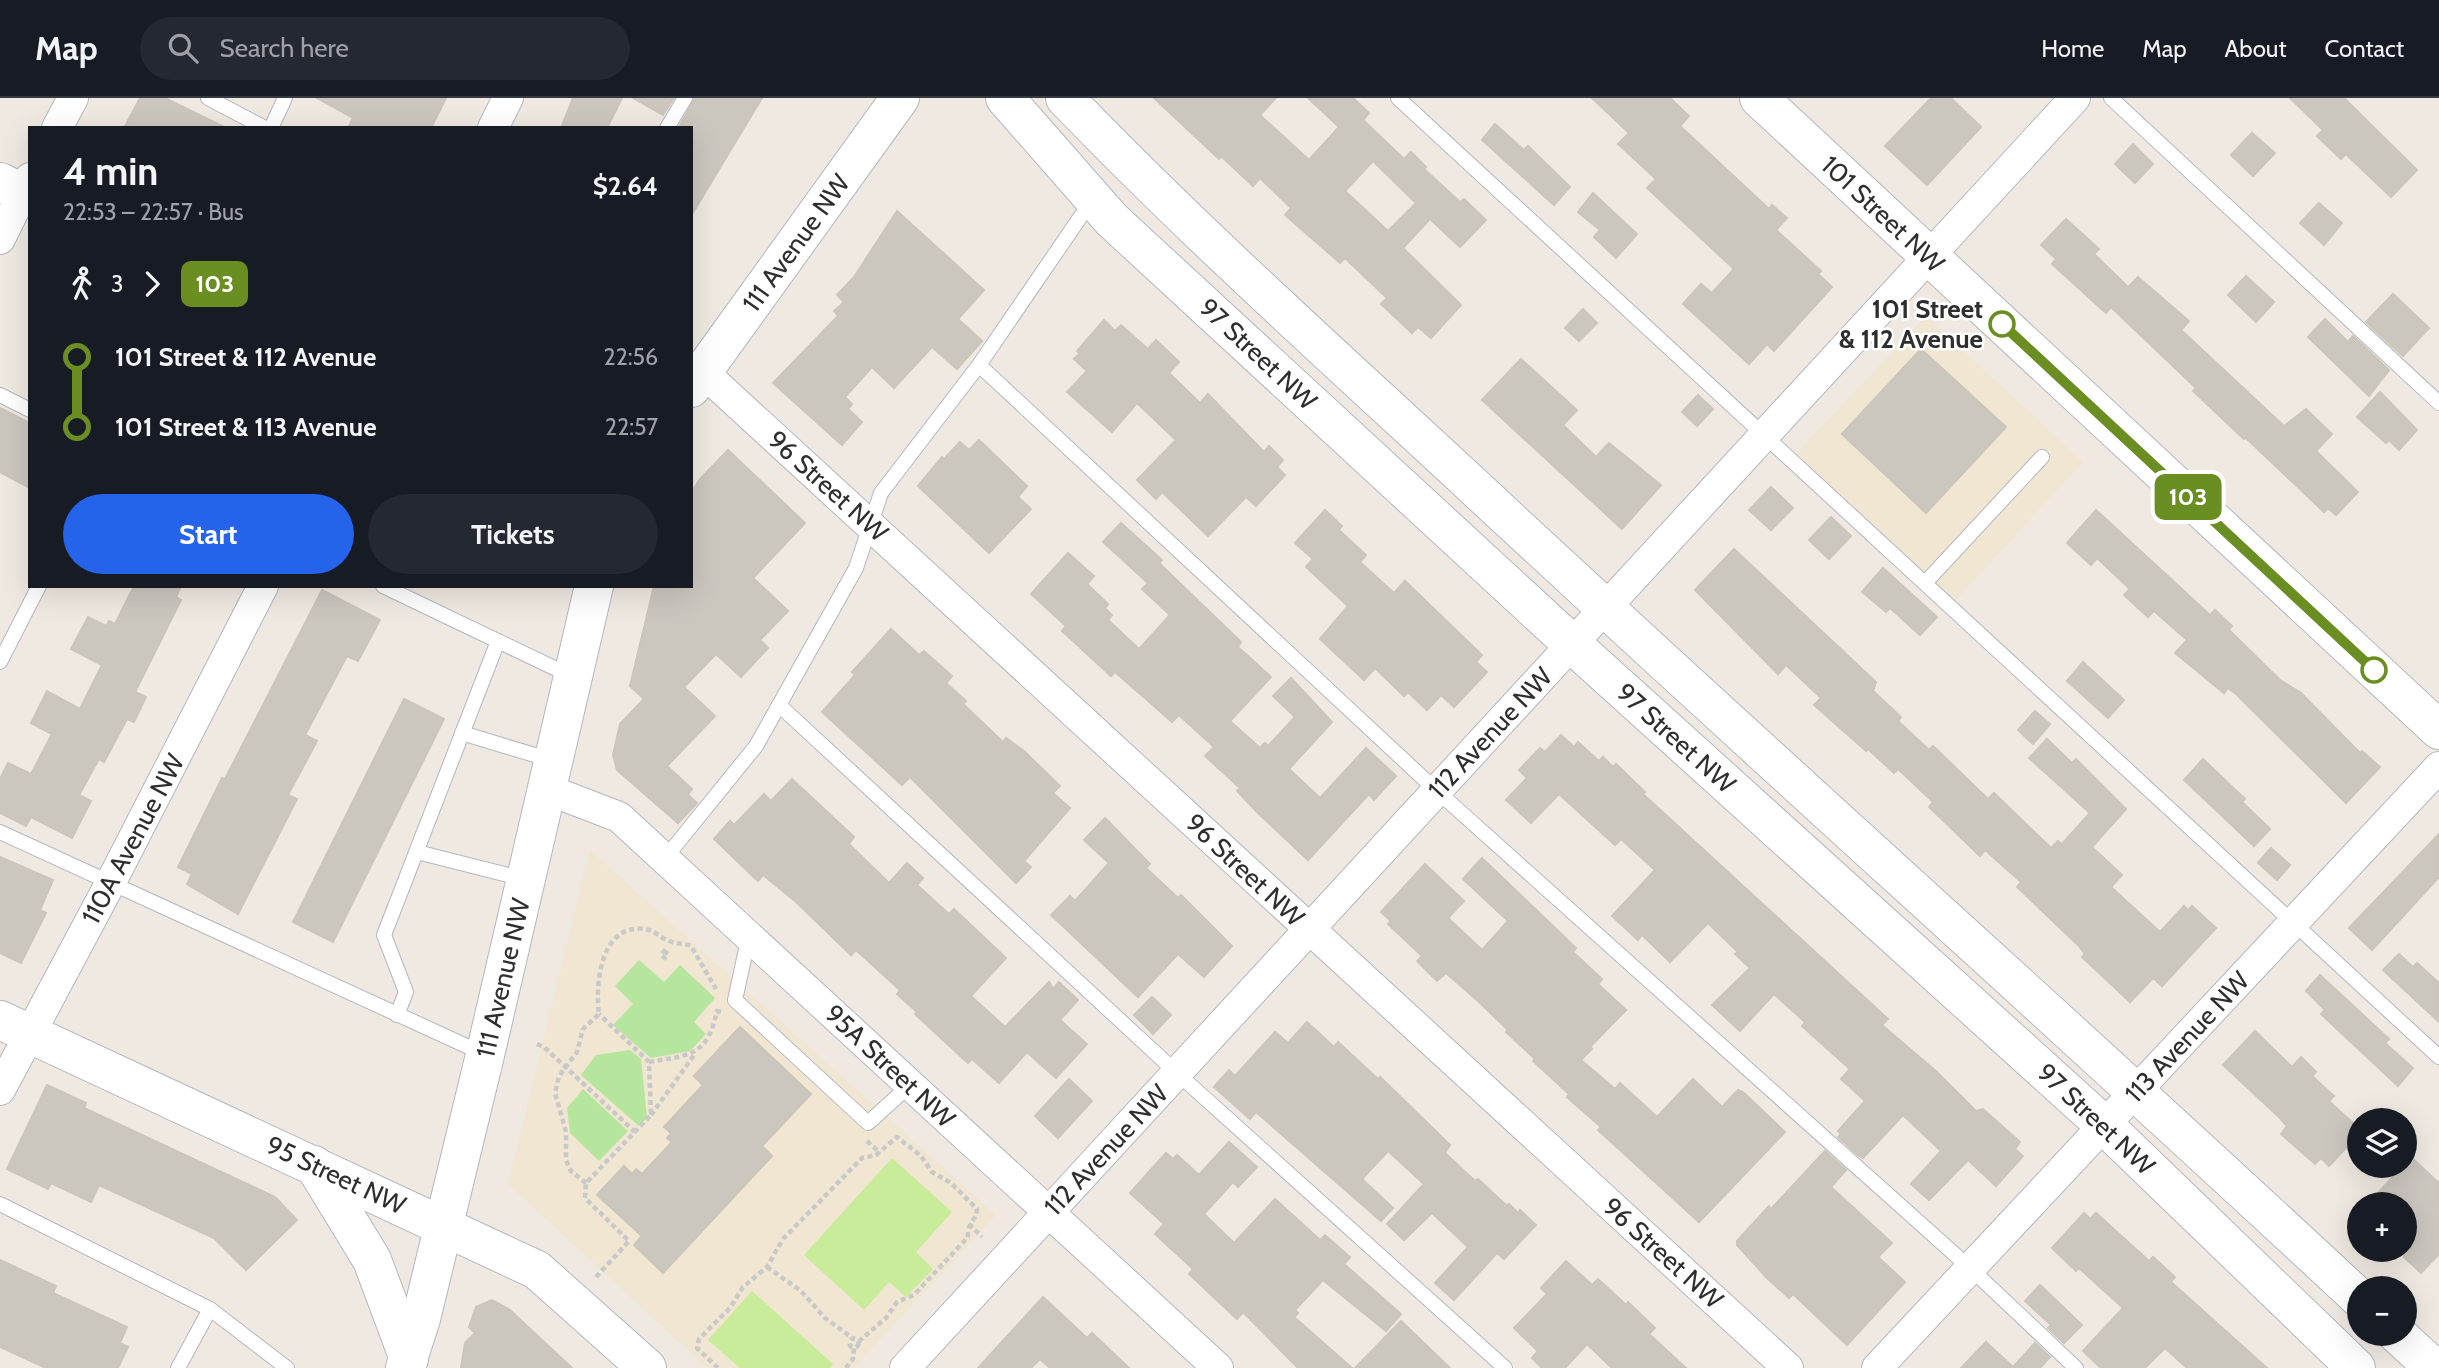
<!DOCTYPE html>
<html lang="en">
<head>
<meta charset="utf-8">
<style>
  :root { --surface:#171b24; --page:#242831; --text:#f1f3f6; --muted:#9ea1a6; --line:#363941; --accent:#2563eb }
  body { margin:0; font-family:Cabin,sans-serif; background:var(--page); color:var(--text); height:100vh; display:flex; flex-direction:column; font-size:26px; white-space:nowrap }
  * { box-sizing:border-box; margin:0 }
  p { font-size:23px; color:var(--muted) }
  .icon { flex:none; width:38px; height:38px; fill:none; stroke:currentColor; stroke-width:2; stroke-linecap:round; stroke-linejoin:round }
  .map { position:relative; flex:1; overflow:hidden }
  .details { position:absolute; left:28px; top:28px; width:665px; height:462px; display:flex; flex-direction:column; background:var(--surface); border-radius:0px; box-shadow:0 7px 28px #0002 }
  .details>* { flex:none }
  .badge { padding:0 14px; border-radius:10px; font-size:24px; line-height:46px }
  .controls { position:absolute; left:2347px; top:1010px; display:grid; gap:14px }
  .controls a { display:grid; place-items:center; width:70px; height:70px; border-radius:50%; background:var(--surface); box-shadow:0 7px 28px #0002; font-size:35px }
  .map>.badge { position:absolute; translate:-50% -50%; box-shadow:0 0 0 4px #fff }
  .legs { display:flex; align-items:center; gap:10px; height:77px; padding:0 35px; font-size:23px }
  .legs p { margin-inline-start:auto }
  .headline { display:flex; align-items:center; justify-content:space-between; height:119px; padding:0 35px }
  h1 { font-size:38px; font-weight:700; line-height:52px }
  .primary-button { display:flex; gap:14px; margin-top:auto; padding:14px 35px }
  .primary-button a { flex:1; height:80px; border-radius:42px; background:var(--accent); color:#fff; font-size:28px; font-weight:700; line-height:80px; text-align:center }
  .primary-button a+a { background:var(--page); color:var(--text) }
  ul { padding:0 35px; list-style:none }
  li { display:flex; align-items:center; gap:24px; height:70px; font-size:26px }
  li i { display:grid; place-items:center; width:10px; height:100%; margin:0 9px; background:currentColor }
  li i::after { content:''; width:18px; height:18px; margin:-9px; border:5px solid; border-radius:50%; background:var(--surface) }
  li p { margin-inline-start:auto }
  li:first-child i { background:linear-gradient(#0000 50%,currentColor 0) }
  li:last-child i { background:linear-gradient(currentColor 50%,#0000 0) }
  header { display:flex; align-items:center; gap:42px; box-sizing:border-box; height:98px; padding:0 35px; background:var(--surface); border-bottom:2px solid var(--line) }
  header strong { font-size:33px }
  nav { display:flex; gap:38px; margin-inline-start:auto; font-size:24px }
  .search { width:490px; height:63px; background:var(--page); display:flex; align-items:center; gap:18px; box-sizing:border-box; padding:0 24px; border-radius:38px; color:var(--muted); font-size:26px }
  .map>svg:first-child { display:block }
  .education { fill:#f0e6d1 }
  .green { fill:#b6e59e }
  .pitch { fill:#c9ec9a }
  .building { fill:#cbc7bf; stroke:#cbc5ba; stroke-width:2; fill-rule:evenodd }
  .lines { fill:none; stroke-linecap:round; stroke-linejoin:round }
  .lane-casing { stroke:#b4b7c1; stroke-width:16 }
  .street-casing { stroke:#b4b7c1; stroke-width:32 }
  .secondary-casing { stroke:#b4b7c1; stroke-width:40 }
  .path { stroke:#c9c9c9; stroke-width:4.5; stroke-dasharray:5 3.5; stroke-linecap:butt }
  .lane { stroke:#fff; stroke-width:14 }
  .street { stroke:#fff; stroke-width:30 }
  .secondary { stroke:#fff; stroke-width:38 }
  .line-1-casing { stroke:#fff; stroke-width:16 }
  .line-1 { stroke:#6b8e23; stroke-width:10 }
  .stop-1-dot { fill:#fff; stroke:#6b8e23; stroke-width:3.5 }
  .labels { text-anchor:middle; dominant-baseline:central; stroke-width:5; stroke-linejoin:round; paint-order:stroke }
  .street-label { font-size:26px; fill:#2e2e2e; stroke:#fff }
  .stop-label { font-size:26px; font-weight:bold; fill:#2e2e2e; stroke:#fff; text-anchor:end }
</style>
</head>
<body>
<header>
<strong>Map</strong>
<div class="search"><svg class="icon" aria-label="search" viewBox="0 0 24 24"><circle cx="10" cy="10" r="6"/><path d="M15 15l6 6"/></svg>Search here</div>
<nav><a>Home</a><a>Map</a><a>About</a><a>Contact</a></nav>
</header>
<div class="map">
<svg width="2439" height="1270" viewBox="0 0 2439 1270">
  <rect width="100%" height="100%" fill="#efe9e1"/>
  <g class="education">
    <path d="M1926 218 2083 364 1954 504 1794 358Z"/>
    <path d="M590 752 996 1117 854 1270H707L508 1086Z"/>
  </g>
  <g class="green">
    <path d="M639 862 664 884 680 867 715 900 694 924 706 936 690 953 651 960 613 927 633 906 615 888Z"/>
    <path d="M630 952 641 961 647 1020 639 1028 581 977 596 957Z"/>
    <path d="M583 991 628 1033 599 1063 570 1035 567 1010Z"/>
  </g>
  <g class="pitch">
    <path d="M892 1060 952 1114 916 1154 933 1171 906 1199 889 1184 864 1212 804 1157Z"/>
    <path d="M752 1193 833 1266 830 1270H740L708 1242Z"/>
  </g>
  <g class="building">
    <path d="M140 0H165L226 30H124Z"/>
    <path d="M317 0H446L431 30H348L353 20Z"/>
    <path d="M573 0H622L607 30H561Z"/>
    <path d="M633 0H674L663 17Z"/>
    <path d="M695 0H762L691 118V30L680 27Z"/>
    <path d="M1154 0H1276L1260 17 1309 62 1339 29 1308 0H1353L1369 15 1363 22 1404 61 1411 54 1426 69 1424 71 1460 104 1464 101 1486 122 1460 149 1430 121 1403 150 1461 207 1431 240 1418 229 1412 235 1381 206 1387 200 1345 160 1340 165 1285 117 1291 110 1260 80 1253 88 1221 58 1219 61ZM1373 63 1416 105 1388 133 1345 93Z"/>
    <path d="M1592 0H1670L1689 18 1680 28 1769 111 1772 107 1787 120 1776 132 1821 173 1818 176 1832 189 1774 253 1767 246 1749 266 1683 206 1701 186 1712 195 1734 171 1647 90 1656 81 1618 46 1629 35Z"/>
    <path d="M1931 0H1951L1981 29 1927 87 1885 48Z"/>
    <path d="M2290 0H2344L2417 72 2391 99 2346 56 2341 61 2317 38 2323 32Z"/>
    <path d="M1495 26 1524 52 1528 48 1570 89 1554 107 1482 42Z"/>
    <path d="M2252 35 2275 55 2253 78 2231 57Z"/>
    <path d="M2133 46 2153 66 2135 85 2115 66Z"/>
    <path d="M1593 95 1637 136 1616 160 1594 139 1600 132 1578 114Z"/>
    <path d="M2319 105 2342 125 2324 147 2300 125Z"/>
    <path d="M897 113 984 192 958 221 982 243 957 271 932 249 894 290 872 269 845 299 852 306 848 311 862 324 842 347 773 285 838 218 834 213 844 204 837 197 854 179Z"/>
    <path d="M2066 121 2099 151 2094 156 2128 189 2138 179 2189 223 2181 232 2284 328 2306 311 2332 336 2316 353 2358 394 2336 417 2328 410 2324 414 2246 340 2244 341 2193 293 2196 290 2111 209 2106 215 2052 166 2056 161 2041 147Z"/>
    <path d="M2246 178 2274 204 2256 224 2228 197Z"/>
    <path d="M2393 196 2429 230 2403 258 2366 224Z"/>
    <path d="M1583 211 1597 225 1579 243 1565 230Z"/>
    <path d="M2325 221 2348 244 2353 238 2389 272 2369 298 2308 239Z"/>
    <path d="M1104 222 1115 233 1121 227 1148 251 1156 242 1179 264 1169 275 1200 305 1208 296 1264 354 1269 348 1283 362 1277 369 1285 377 1256 408 1246 399 1208 438 1162 394 1156 401 1137 382 1176 342 1137 305 1112 334 1067 294 1087 273 1074 261 1080 255 1077 253Z"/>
    <path d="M1921 251 2006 329 1926 415 1842 336Z"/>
    <path d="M1521 261 1577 312 1563 327 1596 359 1609 345 1661 387 1622 431 1482 302Z"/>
    <path d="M2380 294 2417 332 2399 352 2389 342 2386 345 2357 319Z"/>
    <path d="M1698 297 1713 311 1697 328 1682 314Z"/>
    <path d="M0 310 30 325V390L0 374Z"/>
    <path d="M979 342 1027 388 1018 399 1031 411 989 455 918 388 942 359 944 361 960 344 969 352Z"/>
    <path d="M728 352 805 425 753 480 788 513 760 542 768 550 741 579 716 556 684 589 715 618 667 668 692 691 688 697 697 705 678 725 617 672 613 657 620 626 644 601 630 588 654 488H691V395L700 381Z"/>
    <path d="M1771 389 1793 410 1771 432 1749 412Z"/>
    <path d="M1325 412 1342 428 1339 432 1366 457 1360 464 1394 495 1405 483 1482 557 1476 564 1487 574 1454 609 1441 597 1427 612 1408 594 1404 598 1375 570 1364 582 1320 541 1348 508 1306 469 1313 461 1295 445Z"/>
    <path d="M2096 412 2210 517 2215 512 2232 528 2229 532 2280 582 2301 595 2360 655 2362 653 2380 669 2346 705 2236 596 2228 590 2224 595 2175 555 2187 542 2154 513 2148 519 2124 497 2130 491 2097 460 2091 467 2067 445Z"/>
    <path d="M1831 419 1851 438 1829 461 1809 442Z"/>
    <path d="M1121 425 1162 462 1159 465 1241 544 1238 549 1271 579 1230 623 1260 650 1265 645 1268 648 1295 619 1273 598 1291 580 1332 624 1289 671 1320 700 1366 650 1396 678 1374 702 1369 696 1308 762 1258 715 1237 693 1240 690 1205 658 1214 649 1179 617 1172 624 1115 574 1111 578 1062 533 1066 528 1031 496 1068 455 1094 478 1087 486 1108 506 1105 510 1112 517 1108 522 1139 551 1170 517 1142 491 1148 485 1103 444Z"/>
    <path d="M1734 451 1876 584 1873 593 1901 619 1898 623 1929 652 1933 648 1988 701 1994 695 2051 750 2058 743 2062 746 2090 715 2029 660 2047 641 2072 665 2076 661 2126 711 2092 749 2122 777 2111 789 2160 834 2184 808 2188 812 2192 808 2216 830 2162 888 2153 880 2130 904 2082 859 2085 856 2078 847 2017 789 2021 784 1985 752 1980 758 1929 709 1933 704 1898 671 1894 675 1868 651 1866 653 1814 607 1821 600 1786 567 1778 576 1695 492Z"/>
    <path d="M1883 470 1937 519 1920 537 1890 510 1886 514 1862 494Z"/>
    <path d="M134 488H181L176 499 181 502 135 594 146 599 134 624 127 621 104 664 99 661 79 697 91 703 72 740 31 719 26 728 0 715V681L8 665 31 676 52 636 31 625 47 593 80 611 102 567 71 551 88 519 106 528 109 523 115 526Z"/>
    <path d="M322 492 380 522 358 563 347 558 305 637 317 643 288 697 297 701 238 816 187 786 192 776 178 769 222 680 225 681Z"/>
    <path d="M891 531 919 557 924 553 952 578 946 585 966 603 963 606 1003 644 1006 640 1024 653 1060 688 1053 695 1070 710 1024 763 1031 769 1016 785 910 679 902 687 822 614 855 577 852 574Z"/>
    <path d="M2083 564 2124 602 2108 620 2067 583Z"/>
    <path d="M404 601 444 621 333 844 293 824Z"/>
    <path d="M2035 613 2050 626 2033 646 2018 632Z"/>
    <path d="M1561 637 1574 649 1578 644 1599 663 1603 659 1613 669 1616 666 1645 694 1643 696 1888 921 1882 927 1938 975 1976 1013 1983 1011 2020 1044 2015 1051 2023 1058 1996 1088 1968 1062 1929 1102 1911 1086 1941 1053 1903 1017 1863 1060 1859 1058 1838 1039 1841 1036 1838 1033 1865 1003 1841 981 1850 971 1802 928 1805 924 1774 896 1740 933 1712 907 1750 870 1735 856 1738 854 1708 825 1670 864 1642 837 1638 842 1612 818 1655 772 1621 741 1615 747 1559 696 1531 725 1506 702 1527 680 1519 672 1540 650 1545 654Z"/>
    <path d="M2203 661 2245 701 2242 704 2270 731 2254 748 2184 682Z"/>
    <path d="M792 681 854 739 849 746 889 785 907 765 923 780 917 787 949 816 954 811 1006 860 971 898 1005 929 1049 884 1053 891 1059 884 1078 902 1060 922 1087 946 1056 980 1027 954 999 985 972 961 968 965 915 916 917 914 897 896 900 892 856 852 851 857 795 803 763 777 758 783 714 741 730 723 734 727 764 696 771 703Z"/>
    <path d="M1105 720 1150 766 1146 770 1178 800 1181 797 1232 848 1204 879 1178 856 1138 899 1051 817 1070 798 1075 803 1109 765 1084 742Z"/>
    <path d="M2439 736V779L2372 852 2349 830Z"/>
    <path d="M2271 750 2290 767 2277 782 2258 765Z"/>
    <path d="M0 759 53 782 40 812 46 815 21 865 0 855Z"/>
    <path d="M1482 760 1576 850 1573 854 1602 881 1598 886 1626 912 1590 949 1592 951 1581 962 1615 991 1620 985 1657 1019 1693 981 1722 1009 1738 992 1743 994 1785 1034 1699 1124 1598 1032 1601 1029 1567 999 1569 996 1533 963 1535 961 1506 934 1508 932 1478 903 1446 875 1437 883 1417 863 1422 858 1388 826 1391 823 1381 814 1425 766 1464 803 1448 820 1482 852 1508 823 1463 781Z"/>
    <path d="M2399 856 2413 869 2417 865 2439 885V924L2383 872Z"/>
    <path d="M2320 877 2389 941 2385 945 2413 970 2398 988 2321 916 2325 912 2306 893Z"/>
    <path d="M1152 899 1171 917 1153 936 1134 917Z"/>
    <path d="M1307 924 1334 949 1338 944 1378 981 1380 979 1450 1047 1445 1055 1475 1083 1478 1081 1507 1108 1509 1106 1518 1115 1520 1112 1536 1127 1504 1161 1497 1155 1454 1202 1435 1185 1468 1149 1432 1115 1404 1142 1387 1126 1424 1086 1388 1053 1362 1081 1393 1110 1381 1123 1256 1014 1250 1021 1214 989 1229 972 1235 978 1275 934 1288 945Z"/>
    <path d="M740 929 811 996 762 1048 772 1058 663 1175 634 1147 642 1138 597 1097 624 1068 632 1076 636 1071 642 1076 672 1044 667 1040 671 1035 664 1029 703 987 694 978Z"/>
    <path d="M2255 933 2292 969 2301 959 2316 974 2312 978 2334 998 2329 1003 2359 1031V1036L2329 1068 2321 1060 2315 1066 2281 1036 2287 1028 2280 1020 2223 967Z"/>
    <path d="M1069 981 1092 1003 1058 1040 1035 1018Z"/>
    <path d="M47 987 86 1005 84 1010 275 1099 297 1122 246 1172 214 1140 99 1087 91 1104 51 1085 48 1091 7 1071Z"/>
    <path d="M1229 1044 1257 1069 1238 1089 1233 1084 1204 1116 1234 1145 1275 1101 1320 1142 1325 1137 1350 1159 1344 1166 1401 1216 1386 1233 1323 1182 1295 1212 1298 1215 1294 1219 1352 1270H1298L1243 1214 1237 1221 1189 1176 1193 1171 1155 1136 1164 1126 1130 1095 1166 1055 1173 1061 1177 1057 1199 1077Z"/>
    <path d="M1825 1053 1846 1072 1831 1089 1892 1145 1878 1159 1905 1184 1847 1247 1793 1196 1789 1200 1767 1180 1737 1147V1143L1769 1108 1771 1111Z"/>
    <path d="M2411 1059 2439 1085V1156L2421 1175 2404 1159V1106H2368Z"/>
    <path d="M2084 1115 2090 1121 2096 1115 2149 1163 2153 1159 2175 1179 2171 1184 2267 1270H2187L2165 1250 2145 1270H2101L2083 1253 2123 1210 2079 1170 2076 1173 2052 1150Z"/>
    <path d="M0 1162 56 1188 53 1195 127 1229 120 1245 128 1249 118 1270H46L0 1249Z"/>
    <path d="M1566 1163 1592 1187 1598 1181 1626 1207 1628 1204 1655 1230 1649 1236 1686 1270H1612L1587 1246 1565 1270H1542L1532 1260 1538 1253 1514 1230 1547 1196 1541 1190Z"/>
    <path d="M2040 1187 2082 1227 2064 1245 2048 1230 2051 1227 2025 1203Z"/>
    <path d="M1043 1199 1087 1240 1092 1235 1129 1270H1050L1040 1261 1031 1270H978Z"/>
    <path d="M492 1202 510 1212 572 1270H461L465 1245 475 1235 469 1229 476 1209Z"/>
    <path d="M1401 1223 1450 1270H1355Z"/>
    <path d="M1986 1244 2013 1269 2035 1245 2050 1259 2040 1270H1961Z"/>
  </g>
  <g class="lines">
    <defs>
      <g id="lane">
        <path d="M208 0 265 30"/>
        <path d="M1398 0 2439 959"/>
        <path d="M2111 0 2439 305"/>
        <path d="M271 30 285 0"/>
        <path d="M667 30 685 0"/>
        <path d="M979 267 1437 693 1970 1170 2076 1270"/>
        <path d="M0 297 30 312"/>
        <path d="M1925 485 2042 359"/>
        <path d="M383 488 571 578"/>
        <path d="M0 564 39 488"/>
        <path d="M779 607 1177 975 1505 1270"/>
        <path d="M462 635 551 662"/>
        <path d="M0 734 484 956"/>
        <path d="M417 754 524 781"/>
        <path d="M666 759 756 648 856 470 881 395 979 267 1092 102"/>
        <path d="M749 838 735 902 868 1025 910 987"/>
        <path d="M397 917 406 894 384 837 498 543"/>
        <path d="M0 1106 210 1211 287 1270"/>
        <path d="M178 1270 210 1211"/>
      </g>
      <g id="street">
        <path d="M57 30 73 0"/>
        <path d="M493 30 508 0"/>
        <path d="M0 141 30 80"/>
        <path d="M703 274 1788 1270"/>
        <path d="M546 691 619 719 1218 1270"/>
        <path d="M0 992 111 784 263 488"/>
        <path d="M905 1270 2075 0"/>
        <path d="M1877 1270 2439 669"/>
      </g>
      <g id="secondary">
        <path d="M1005 0 1112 122 1572 546 2104 1027 2356 1270"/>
        <path d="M1065 0C1194 134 1333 258 1470 385 1764 659 2065 926 2359 1200"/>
        <path d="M1759 0 2439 632"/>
        <path d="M0 84 30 99"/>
        <path d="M691 290 900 0"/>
        <path d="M0 922 537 1172 647 1270"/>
        <path d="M314 1067 372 1162 409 1261"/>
        <path d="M2397 1236 2434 1270"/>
        <path d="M405 1270 421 1221 485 957 594 488"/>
      </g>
    </defs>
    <use href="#lane" class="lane-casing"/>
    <use href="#street" class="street-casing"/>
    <use href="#secondary" class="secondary-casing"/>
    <g class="path">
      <path d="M664 853 668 856 665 860 661 857Z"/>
      <path d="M537 946 544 949 635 1034"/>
      <path d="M649 964C690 957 707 959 717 913L721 914"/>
      <path d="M651 1017 695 956"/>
      <path d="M867 1043 879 1054"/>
      <path d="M586 1085 571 1073 566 1062V1034L555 995 559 978 577 954 583 931 599 916C595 887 600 825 645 831 654 832 661 840 669 843 676 846 683 845 691 848L716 891"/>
      <path d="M969 1126 982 1139"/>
      <path d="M767 1169 801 1193 825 1220 854 1241"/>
      <path d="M596 1179 629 1143 585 1100 586 1085 651 1017 649 964 599 916"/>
      <circle cx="854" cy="1245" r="4.5"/>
      <path d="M718 1270 697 1250 699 1241 730 1210 743 1189 767 1169 783 1141 862 1060 876 1057 897 1039 921 1058 932 1074 951 1085 977 1111C977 1121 967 1126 968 1139L914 1197 897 1204 886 1220 858 1244"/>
      <path d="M846 1270 853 1261 854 1250"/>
    </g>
    <use href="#lane" class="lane"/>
    <use href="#street" class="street"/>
    <use href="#secondary" class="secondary"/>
  </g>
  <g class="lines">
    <defs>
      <path id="line-1" d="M2002 226 2374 572"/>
    </defs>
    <use href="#line-1" class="line-1-casing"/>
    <use href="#line-1" class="line-1"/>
  </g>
  <g class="stop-1-dot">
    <circle cx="2002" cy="226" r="12"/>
    <circle cx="2374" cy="572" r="12"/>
  </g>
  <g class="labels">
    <g class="street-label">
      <text transform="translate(1883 116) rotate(43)">101 Street NW</text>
      <text transform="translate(796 145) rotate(-54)">111 Avenue NW</text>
      <text transform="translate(1258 256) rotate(43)">97 Street NW</text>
      <text transform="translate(828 388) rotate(42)">96 Street NW</text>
      <text transform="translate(1490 635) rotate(-47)">112 Avenue NW</text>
      <text transform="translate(1676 640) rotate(42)">97 Street NW</text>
      <text transform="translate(133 741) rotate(-62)">110A Avenue NW</text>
      <text transform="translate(1245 772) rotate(43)">96 Street NW</text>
      <text transform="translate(503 880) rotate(-77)">111 Avenue NW</text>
      <text transform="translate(2187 939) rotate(-47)">113 Avenue NW</text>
      <text transform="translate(890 968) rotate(43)">95A Street NW</text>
      <text transform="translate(2096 1021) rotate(43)">97 Street NW</text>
      <text transform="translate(1106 1052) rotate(-47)">112 Avenue NW</text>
      <text transform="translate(336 1077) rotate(25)">95 Street NW</text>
      <text transform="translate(1663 1155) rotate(42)">96 Street NW</text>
    </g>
    <g class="stop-label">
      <text x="1983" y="211">101 Street<tspan x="1983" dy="30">&amp; 112 Avenue</tspan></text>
    </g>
  </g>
</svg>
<div class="controls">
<a><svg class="icon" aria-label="layers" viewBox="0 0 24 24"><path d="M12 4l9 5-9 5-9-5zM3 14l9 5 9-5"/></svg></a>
<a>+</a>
<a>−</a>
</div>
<b class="badge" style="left:2188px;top:399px;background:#6b8e23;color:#fff">103</b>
<section class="details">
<div class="headline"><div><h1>4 min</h1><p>22:53 – 22:57 · Bus</p></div><b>$2.64</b></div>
<div class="legs"><svg class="icon" aria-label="walk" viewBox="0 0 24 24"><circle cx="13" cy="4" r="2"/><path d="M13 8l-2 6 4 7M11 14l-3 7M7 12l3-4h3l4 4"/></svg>3<svg class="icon" aria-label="forward" viewBox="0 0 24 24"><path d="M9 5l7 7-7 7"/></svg><b class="badge" style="background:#6b8e23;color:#fff">103</b></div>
<ul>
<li><i style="color:#6b8e23"></i><b>101 Street &amp; 112 Avenue</b><p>22:56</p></li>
<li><i style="color:#6b8e23"></i><b>101 Street &amp; 113 Avenue</b><p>22:57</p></li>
</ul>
<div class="primary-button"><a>Start</a><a>Tickets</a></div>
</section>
</div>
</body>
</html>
